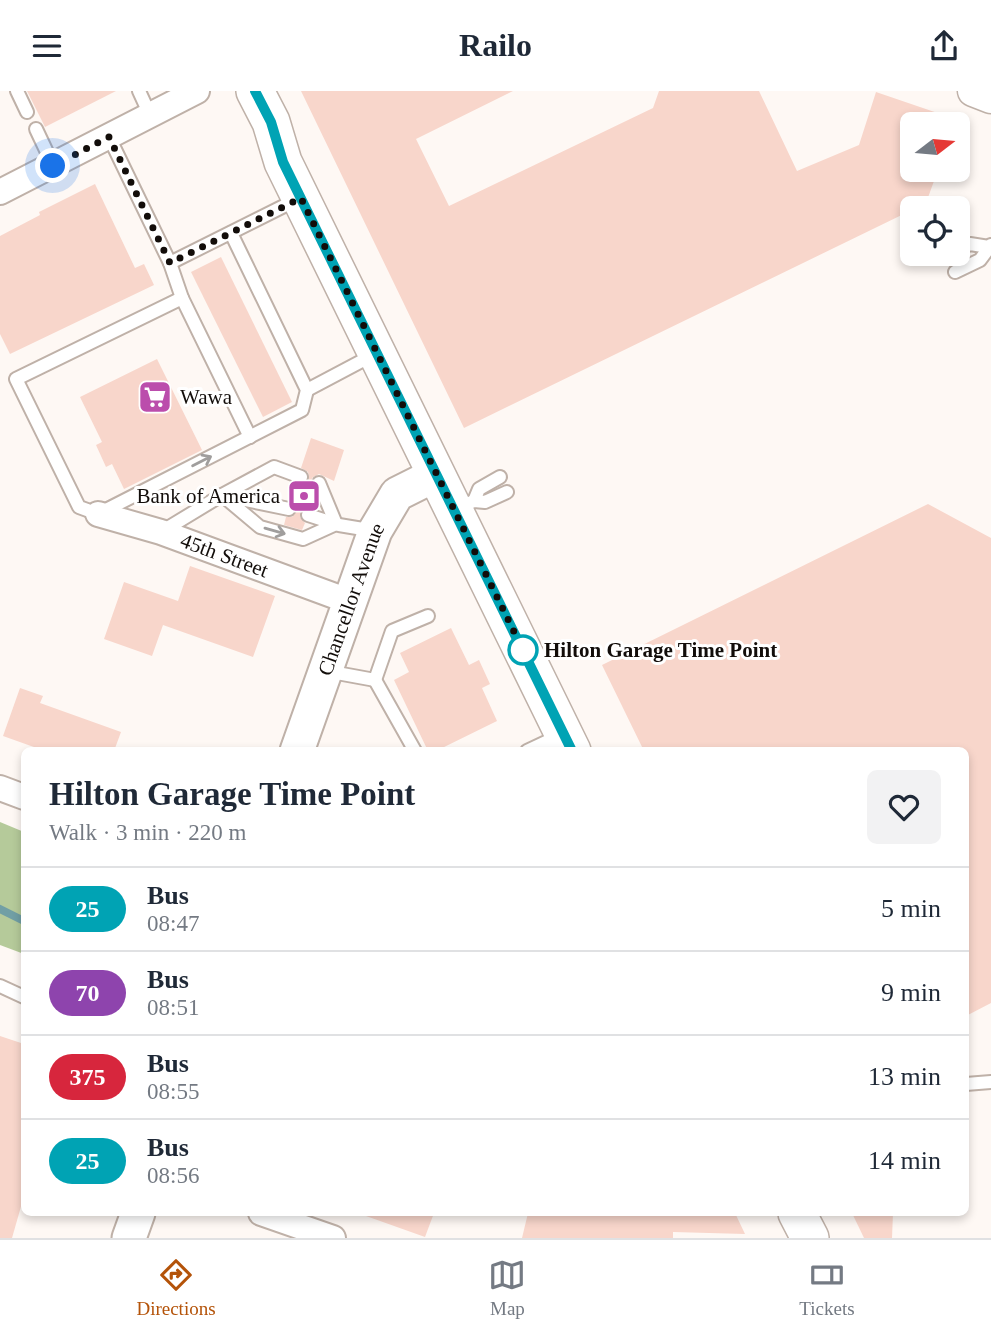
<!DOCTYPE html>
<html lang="en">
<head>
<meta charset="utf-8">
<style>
  :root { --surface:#fff; --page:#f2f2f3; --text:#1f2937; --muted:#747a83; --line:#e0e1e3; --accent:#b45309 }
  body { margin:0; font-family:Georgia,serif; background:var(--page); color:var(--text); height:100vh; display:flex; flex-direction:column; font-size:26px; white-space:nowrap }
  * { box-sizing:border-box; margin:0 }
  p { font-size:23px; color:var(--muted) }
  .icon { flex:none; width:38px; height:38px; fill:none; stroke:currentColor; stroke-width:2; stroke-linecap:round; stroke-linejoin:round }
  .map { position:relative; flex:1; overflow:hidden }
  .details { position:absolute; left:21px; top:656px; width:948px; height:469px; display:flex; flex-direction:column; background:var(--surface); border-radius:10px; box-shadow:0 4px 10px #0003 }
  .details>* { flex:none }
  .badge { padding:0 14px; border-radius:23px; font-size:24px; line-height:46px }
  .needle { width:46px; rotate:74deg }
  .buttons { position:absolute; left:900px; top:21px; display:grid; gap:14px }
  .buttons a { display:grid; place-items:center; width:70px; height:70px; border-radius:10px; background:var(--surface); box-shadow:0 4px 10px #0003; font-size:35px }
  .you { position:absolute; width:35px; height:35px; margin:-18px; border:5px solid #fff; border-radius:50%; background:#1a73e8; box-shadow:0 0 0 10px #1a73e833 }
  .map>.badge { position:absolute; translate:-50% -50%; box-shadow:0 0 0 4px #fff }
  .round { display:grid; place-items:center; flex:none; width:74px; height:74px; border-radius:10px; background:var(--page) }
  .summary { display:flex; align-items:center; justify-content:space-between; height:119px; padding:0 28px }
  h1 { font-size:33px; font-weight:800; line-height:52px }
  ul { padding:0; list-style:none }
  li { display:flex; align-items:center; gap:21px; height:84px; padding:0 28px; border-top:2px solid var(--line) }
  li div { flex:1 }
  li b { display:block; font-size:26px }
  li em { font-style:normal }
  li .badge { min-width:77px; font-weight:700; text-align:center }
  header { display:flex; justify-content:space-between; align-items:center; height:91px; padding:0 28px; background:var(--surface); font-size:32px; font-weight:800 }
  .tab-bar { display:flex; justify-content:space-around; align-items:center; height:98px; border-top:2px solid var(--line); background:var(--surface); font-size:19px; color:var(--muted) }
  .tab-bar a { display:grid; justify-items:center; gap:4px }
  .tab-bar .current { color:var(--accent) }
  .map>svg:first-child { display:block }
  .forest { fill:#b5ca9a }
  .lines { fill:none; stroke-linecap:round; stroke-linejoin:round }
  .stream { stroke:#719fa5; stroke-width:8 }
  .building { fill:#f8d6cb }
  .service-casing { stroke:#bfb1a8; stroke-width:16 }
  .minor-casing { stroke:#bfb1a8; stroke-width:28 }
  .tertiary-casing { stroke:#bfb1a8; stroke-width:33 }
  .secondary-casing { stroke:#bfb1a8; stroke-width:37 }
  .primary-casing { stroke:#bfb1a8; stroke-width:40 }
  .service { stroke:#fff; stroke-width:12 }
  .minor { stroke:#fff; stroke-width:24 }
  .tertiary { stroke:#fff; stroke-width:30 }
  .secondary { stroke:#fff; stroke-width:33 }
  .primary { stroke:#fff; stroke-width:37 }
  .oneway { stroke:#a09e9d }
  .line-casing { stroke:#fff; stroke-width:16 }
  .line { stroke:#00a3b4; stroke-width:10 }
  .walk { stroke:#120d0a; stroke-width:7; stroke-dasharray:0 12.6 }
  .stop-dot { fill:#fff; stroke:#00a3b4; stroke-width:3.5 }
  .labels { text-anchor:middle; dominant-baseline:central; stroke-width:6; stroke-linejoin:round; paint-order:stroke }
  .poi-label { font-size:21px; fill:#120d0a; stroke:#fff; text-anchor:start }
  .street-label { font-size:21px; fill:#120d0a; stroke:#fff }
  .stop-label { font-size:21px; font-weight:bold; fill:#120d0a; stroke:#fff; text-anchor:start }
</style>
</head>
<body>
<header><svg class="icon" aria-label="menu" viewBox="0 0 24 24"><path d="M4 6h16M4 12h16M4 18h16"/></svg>Railo<svg class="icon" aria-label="share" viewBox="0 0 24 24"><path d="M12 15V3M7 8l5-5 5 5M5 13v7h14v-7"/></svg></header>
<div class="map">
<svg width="991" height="1147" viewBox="0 0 991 1147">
  <rect width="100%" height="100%" fill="#fef8f4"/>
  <path class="forest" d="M0 731 24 741V863L0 854Z"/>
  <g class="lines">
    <path class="stream" d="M0 818 24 830"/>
  </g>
  <g class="building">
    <path d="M27 0H116L45 36Z"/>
    <path d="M301 0H513L416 48 449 115 653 17 659 0H759L797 80 859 54 876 1 961 30 960 33H912V79H938L926 112 912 117V119L464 337Z"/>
    <path d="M95 93 135 177 144 173 154 194 10 263 0 243V145L40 124 39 121Z"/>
    <path d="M221 166 292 311 263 326 191 181Z"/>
    <path d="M157 268 202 359 124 398 112 373 106 376 96 354 102 351 80 306Z"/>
    <path d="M311 347 344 359 334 390 319 383 312 387 311 395 315 405 311 416H306L300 421V426L305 432 302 439 284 434 286 426H292L297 420V415L292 410 298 394 306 393 309 388 308 381 301 377Z"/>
    <path d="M928 413 991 447V912L966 925V660H644L602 574Z"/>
    <path d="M190 475 275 505 253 566 163 534 152 565 104 548 124 491 178 510Z"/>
    <path d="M451 537 469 574 479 569 490 593 482 597 497 630 436 660H428L394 589 409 581 400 562Z"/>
    <path d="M20 597 43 605 40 612 121 641 114 660H45L3 645Z"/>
    <path d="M0 945 24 953V1105L12 1147H0Z"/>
    <path d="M367 1122H434L425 1146 366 1125Z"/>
    <path d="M528 1122H735L745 1143 673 1141V1147H522Z"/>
    <path d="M852 1122H893L892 1147H864Z"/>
  </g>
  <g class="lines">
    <defs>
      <g id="service">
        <path d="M17 0 27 21"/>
        <path d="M139 0 150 24"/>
        <path d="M36 38 53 74"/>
        <path d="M109 46 170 172 182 207 250 346"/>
        <path d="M957 159 970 153 989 156"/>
        <path d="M170 172 298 108"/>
        <path d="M955 181 980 169 991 154"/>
        <path d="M182 207 16 288 79 416 98 423 302 319 307 299 231 142"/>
        <path d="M307 299 375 263"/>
        <path d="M319 392 336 433"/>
        <path d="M222 404 260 436 303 448 336 433"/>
        <path d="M226 405 289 418"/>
        <path d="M474 410 479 398 500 386"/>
        <path d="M455 418 474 410 485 411 507 401"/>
        <path d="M308 424 339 434 375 440"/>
        <path d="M161 441 222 404 274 376 301 386"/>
        <path d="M326 580 375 589 392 540 428 525"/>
        <path d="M375 589 415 660"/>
        <path d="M527 660 561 644"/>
        <path d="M0 895 24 906"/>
        <path d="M966 993 991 991"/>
      </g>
      <g id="minor">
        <path d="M0 101 197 0"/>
        <path id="s1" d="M98 423 161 441 351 511"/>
        <path d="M0 697 24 706"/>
        <path d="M261 1122 333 1147"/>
      </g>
      <path id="tertiary" d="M973 0 991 7"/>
      <g id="secondary">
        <path id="s2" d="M297 660 375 440 397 403 437 383"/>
        <path d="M129 1147 138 1122"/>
      </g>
      <g id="primary">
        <path d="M255 0 271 31 283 71 572 660"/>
        <path d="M797 1122 810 1147"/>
      </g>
    </defs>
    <use href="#service" class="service-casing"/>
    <use href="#minor" class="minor-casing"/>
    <use href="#tertiary" class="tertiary-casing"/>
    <use href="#secondary" class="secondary-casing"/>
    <use href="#primary" class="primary-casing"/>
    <use href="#service" class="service"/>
    <use href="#minor" class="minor"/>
    <use href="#tertiary" class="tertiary"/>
    <use href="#secondary" class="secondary"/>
    <use href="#primary" class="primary"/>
  </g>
  <defs><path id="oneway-shaft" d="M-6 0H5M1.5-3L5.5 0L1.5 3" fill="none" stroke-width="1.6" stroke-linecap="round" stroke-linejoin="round" transform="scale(1.75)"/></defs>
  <g class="oneway">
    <use href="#oneway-shaft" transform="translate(202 370) rotate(-27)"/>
    <use href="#oneway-shaft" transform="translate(275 440) rotate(16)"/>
  </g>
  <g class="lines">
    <defs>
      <path id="line" d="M255 0 271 31 283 71 572 660"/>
    </defs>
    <use href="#line" class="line-casing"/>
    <use href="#line" class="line"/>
    <path class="walk" d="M53 75 109 46 170 172 301 107 528 569 523 559"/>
  </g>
  <defs>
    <symbol id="supermarket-square" viewBox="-11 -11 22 22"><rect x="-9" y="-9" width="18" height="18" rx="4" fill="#bb4dac" stroke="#fff"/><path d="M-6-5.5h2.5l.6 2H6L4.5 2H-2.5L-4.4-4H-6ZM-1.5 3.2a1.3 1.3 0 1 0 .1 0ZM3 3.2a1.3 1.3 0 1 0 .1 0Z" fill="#fff"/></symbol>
    <symbol id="bank-square" viewBox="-11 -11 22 22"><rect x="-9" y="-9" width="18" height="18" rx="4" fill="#bb4dac" stroke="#fff"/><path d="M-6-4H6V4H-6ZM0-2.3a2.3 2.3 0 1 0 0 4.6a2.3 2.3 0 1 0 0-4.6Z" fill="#fff"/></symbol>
  </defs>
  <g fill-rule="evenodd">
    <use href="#supermarket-square" x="136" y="287" width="38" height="38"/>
    <use href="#bank-square" x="285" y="386" width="38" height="38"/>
  </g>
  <circle class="stop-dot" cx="523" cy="559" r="14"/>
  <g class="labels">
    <g class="poi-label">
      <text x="180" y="306">Wawa</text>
      <text x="280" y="405" text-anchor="end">Bank of America</text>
    </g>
    <g class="street-label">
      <text stroke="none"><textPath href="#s1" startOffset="133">45th Street</textPath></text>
      <text stroke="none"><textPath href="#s2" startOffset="161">Chancellor Avenue</textPath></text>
    </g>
    <g class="stop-label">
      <text x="544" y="559">Hilton Garage Time Point</text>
    </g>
  </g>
</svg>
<div class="buttons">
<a><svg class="needle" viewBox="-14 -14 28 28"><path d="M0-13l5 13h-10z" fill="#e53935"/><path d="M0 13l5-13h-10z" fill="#747a83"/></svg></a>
<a><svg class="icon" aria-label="locate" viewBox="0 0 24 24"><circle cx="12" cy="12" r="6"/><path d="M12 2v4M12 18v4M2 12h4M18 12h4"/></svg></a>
</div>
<div class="you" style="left:53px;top:75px"></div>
<section class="details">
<div class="summary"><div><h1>Hilton Garage Time Point</h1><p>Walk · 3 min · 220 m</p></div><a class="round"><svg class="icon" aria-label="heart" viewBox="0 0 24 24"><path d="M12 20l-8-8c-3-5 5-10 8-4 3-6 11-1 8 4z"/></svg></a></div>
<ul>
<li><span class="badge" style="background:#00a3b4;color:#fff">25</span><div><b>Bus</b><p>08:47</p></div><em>5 min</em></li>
<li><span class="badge" style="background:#8e44ad;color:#fff">70</span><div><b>Bus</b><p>08:51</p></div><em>9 min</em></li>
<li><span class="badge" style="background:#d7263d;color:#fff">375</span><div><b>Bus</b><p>08:55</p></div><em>13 min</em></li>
<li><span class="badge" style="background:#00a3b4;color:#fff">25</span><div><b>Bus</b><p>08:56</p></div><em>14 min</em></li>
</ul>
</section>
</div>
<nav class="tab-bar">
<a class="current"><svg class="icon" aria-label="directions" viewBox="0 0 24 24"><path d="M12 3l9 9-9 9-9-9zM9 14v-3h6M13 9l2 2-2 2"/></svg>Directions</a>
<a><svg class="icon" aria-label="map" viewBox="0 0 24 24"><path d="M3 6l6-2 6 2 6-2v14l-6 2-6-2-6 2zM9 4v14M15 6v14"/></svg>Map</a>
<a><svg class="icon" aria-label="tickets" viewBox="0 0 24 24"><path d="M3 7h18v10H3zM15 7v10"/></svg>Tickets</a>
</nav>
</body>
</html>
